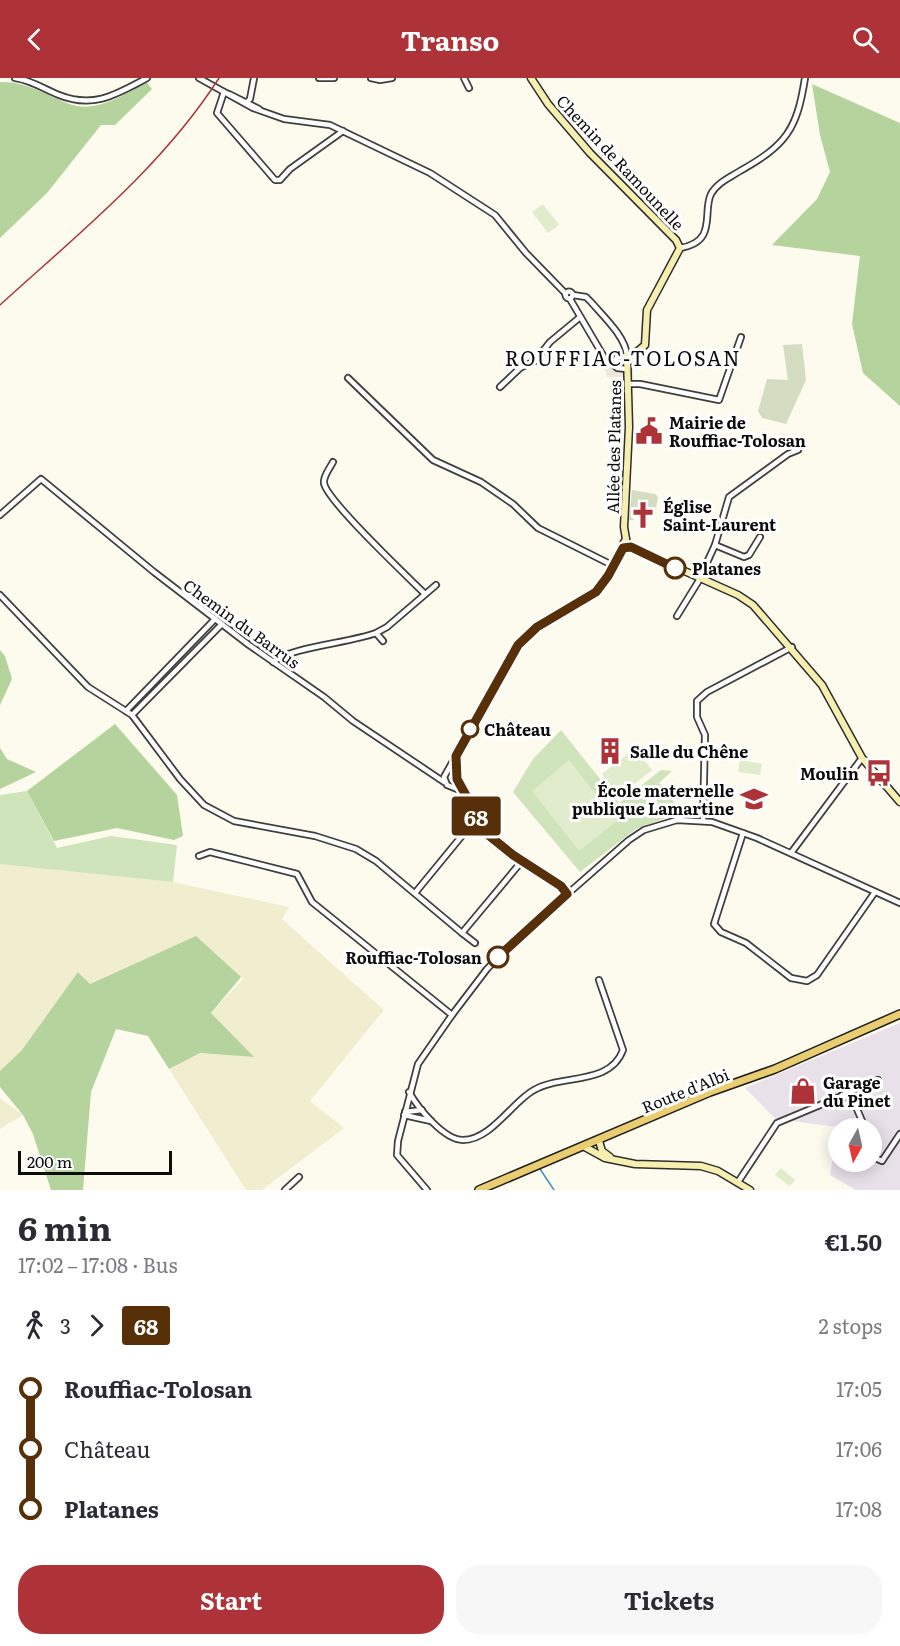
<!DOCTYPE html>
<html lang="en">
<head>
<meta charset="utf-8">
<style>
  :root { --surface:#fff; --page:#f7f7f7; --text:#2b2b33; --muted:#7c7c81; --accent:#ae3339 }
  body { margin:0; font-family:Literata,serif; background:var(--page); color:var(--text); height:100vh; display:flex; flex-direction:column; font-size:22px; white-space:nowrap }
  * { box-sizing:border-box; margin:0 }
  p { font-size:20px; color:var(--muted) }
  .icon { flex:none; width:33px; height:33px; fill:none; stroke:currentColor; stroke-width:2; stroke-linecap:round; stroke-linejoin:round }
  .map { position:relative; height:1112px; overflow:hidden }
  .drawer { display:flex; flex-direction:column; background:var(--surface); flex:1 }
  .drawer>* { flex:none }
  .badge { padding:0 12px; border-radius:4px; font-size:21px; line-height:39px }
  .needle { width:39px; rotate:188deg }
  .tools { position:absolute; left:828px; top:1040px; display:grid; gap:12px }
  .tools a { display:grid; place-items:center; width:54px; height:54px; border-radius:50%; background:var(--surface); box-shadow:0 3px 15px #0003; font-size:30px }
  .scale { position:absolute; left:18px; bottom:15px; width:154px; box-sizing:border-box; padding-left:6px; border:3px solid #0c0c0c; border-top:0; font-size:16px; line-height:21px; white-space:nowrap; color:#0c0c0c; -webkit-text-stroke:4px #fff; paint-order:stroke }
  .map>.badge { position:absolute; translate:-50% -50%; box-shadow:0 0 0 3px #fff }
  .legs { display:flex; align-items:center; gap:9px; height:66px; padding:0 18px; font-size:20px }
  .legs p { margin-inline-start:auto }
  .headline { display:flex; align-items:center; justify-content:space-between; height:102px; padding:0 18px }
  h1 { font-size:33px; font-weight:700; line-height:45px }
  .cta { display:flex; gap:12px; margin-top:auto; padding:12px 18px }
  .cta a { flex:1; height:69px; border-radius:24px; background:var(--accent); color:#fff; font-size:24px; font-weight:700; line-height:69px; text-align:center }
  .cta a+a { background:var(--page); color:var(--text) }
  ul { padding:0 18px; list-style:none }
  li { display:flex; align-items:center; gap:21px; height:60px; font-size:22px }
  li i { display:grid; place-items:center; width:9px; height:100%; margin:0 8px; background:currentColor }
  li i::after { content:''; width:15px; height:15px; margin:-8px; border:4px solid; border-radius:50%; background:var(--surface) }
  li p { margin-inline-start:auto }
  li:first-child i { background:linear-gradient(#0000 50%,currentColor 0) }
  li:last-child i { background:linear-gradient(currentColor 50%,#0000 0) }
  header { display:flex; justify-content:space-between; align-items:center; height:78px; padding:0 18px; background:var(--accent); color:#fff; font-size:27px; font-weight:700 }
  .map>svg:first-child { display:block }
  .industrial { fill:#e9e1ea; fill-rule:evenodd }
  .farmland { fill:#f1eed0 }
  .green { fill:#d0e4bb }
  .forest { fill:#b5d39c }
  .cemetery { fill:#d4ddc1 }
  .pitch { fill:#e1eccc }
  .plaza { fill:#ece8de }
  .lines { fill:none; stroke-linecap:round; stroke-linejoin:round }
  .stream { stroke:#468fbf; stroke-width:1.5 }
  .street-casing { stroke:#3f3f3f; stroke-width:8 }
  .secondary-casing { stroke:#2e2e2e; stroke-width:9 }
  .primary-casing { stroke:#1d1d1d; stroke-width:10 }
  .street { stroke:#fff; stroke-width:4.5 }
  .secondary { stroke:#f7efaf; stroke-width:6 }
  .primary { stroke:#eacd70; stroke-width:7 }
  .rail { stroke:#ae3339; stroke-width:1.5 }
  .line-1-casing { stroke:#fff; stroke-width:14 }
  .line-1 { stroke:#572f08; stroke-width:9 }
  .stop-1-dot { fill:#fff; stroke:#572f08; stroke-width:3 }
  .labels { text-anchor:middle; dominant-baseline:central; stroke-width:6; stroke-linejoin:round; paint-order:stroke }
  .street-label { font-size:16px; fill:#0c0c0c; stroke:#fff }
  .poi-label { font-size:16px; font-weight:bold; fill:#0c0c0c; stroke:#fff; text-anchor:start }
  .stop-label { font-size:16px; font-weight:bold; fill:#0c0c0c; stroke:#fff; text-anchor:start }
  .quarter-label { font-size:20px; letter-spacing:1.5px; fill:#0c0c0c; stroke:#fff }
</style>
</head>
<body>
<header><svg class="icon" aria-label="back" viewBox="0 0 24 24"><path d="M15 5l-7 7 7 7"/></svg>Transo<svg class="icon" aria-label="search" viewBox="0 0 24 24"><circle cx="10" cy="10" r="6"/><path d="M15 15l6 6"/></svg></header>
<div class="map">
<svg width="900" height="1112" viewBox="0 0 900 1112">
  <rect width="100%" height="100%" fill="#fdfaee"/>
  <path class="industrial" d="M900 945V1112H856L830 1097 838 1049 776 1041 745 1010ZM838 1050H872V1083H838Z"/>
  <g class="farmland">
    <path d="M4 785 173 804 289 829 282 841 384 932 310 1023 344 1050 262 1112H246L169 991 200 975 253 979 211 935 243 901 196 859 89 906 79 894 22 972 0 993V786Z"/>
    <path d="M0 1020 23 1037 0 1051Z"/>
  </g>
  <g class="green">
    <path d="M561 652 619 725 661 692 672 693 659 705 682 734 636 751 580 794 513 714 533 681Z"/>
    <path d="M27 713 57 770 111 758 177 767 173 804 0 786V717Z"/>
  </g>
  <g class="forest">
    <path d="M0 4C25 3 45 16 67 25 94 37 124 17 146 4L152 11 115 47H101L47 115 0 160Z"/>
    <path d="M812 6 900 45V328L863 295 852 246 860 178 772 167 817 121 830 94 820 57Z"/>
    <path d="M0 572 5 578 12 601 0 627Z"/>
    <path d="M115 646 177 717 183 758 174 762 117 750 54 763 27 713Z"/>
    <path d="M0 670 7 681 36 694 0 711Z"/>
    <path d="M196 858 241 899 211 935 254 979 200 975 169 991 148 958 116 951 91 1014 83 1112H51L33 1056 23 1037 0 1009V993L22 972 78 894 90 906Z"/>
  </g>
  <g class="cemetery">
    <path d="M802 266 806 302 786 346 762 340 758 333 767 301 788 302 783 267Z"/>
    <path d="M632 412 655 416 658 419 656 430 642 429 641 433 632 432 631 438 634 442H629Z"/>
  </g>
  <g class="pitch">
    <path d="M543 126 559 147 548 155 532 134Z"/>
    <path d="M635 670 652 692 619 718 602 696Z"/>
    <path d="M569 682 617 743 579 773 532 713Z"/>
    <path d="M740 682 762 686 760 697 738 694Z"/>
    <path d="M647 711 659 725 652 731 640 716Z"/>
    <path d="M781 1090 795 1102 790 1108 775 1097Z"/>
  </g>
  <path class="plaza" d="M627 269 633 274V299H607L601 279Z"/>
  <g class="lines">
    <path class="stream" d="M540 1091 554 1112"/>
    <defs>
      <g id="street">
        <path d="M15 0C31 2 44 11 59 17 94 31 117 16 147 0"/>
        <path d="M199 0 253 30 284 41 330 47 430 95 495 137 526 175 566 216"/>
        <path d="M319 0H334"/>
        <path d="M371 0 380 2 392 0"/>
        <path d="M464 0 469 10"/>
        <path d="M224 14 217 35 275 102H280L290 91 343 53"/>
        <path d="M229 16 259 31"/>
        <path d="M246 25 250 21 254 0"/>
        <path d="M680 170C718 164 702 134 711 116 717 105 729 100 740 93 786 67 797 52 805 0"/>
        <circle cx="569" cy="217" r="3.5"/>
        <path d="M573 217 586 219 591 224C603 238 626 259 627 278L617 279 613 286 617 290 627 291"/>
        <path d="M570 221 604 279 613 283"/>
        <path d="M348 300 433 382 481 404 513 426 538 450 614 488"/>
        <path d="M629 306H640L719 322 741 259"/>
        <path d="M500 309 520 290 535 283 550 264 579 240"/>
        <path d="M333 384C330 390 323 398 324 405 326 422 408 499 425 516"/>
        <path d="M0 437 41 401 154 494 249 567 324 619 353 643 444 704"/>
        <path d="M715 467 744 479 749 477 760 459"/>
        <path d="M0 517 88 609 132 637 180 701 204 727 234 743 315 758 356 771 376 783 462 855 522 783"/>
        <path d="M677 538 698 504 715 467 729 419 788 376 798 372"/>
        <path d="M383 563 376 555 387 549 436 507"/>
        <path d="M273 584C291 569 349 565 376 555"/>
        <path d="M126 633 215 541"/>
        <path d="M132 637 222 546"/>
        <path d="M456 681 458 705 487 756 513 777 561 808 567 816"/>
        <path d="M462 713 447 707 444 699 518 567 537 549 596 514 608 498 623 470"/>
        <path d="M703 742 705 657 697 639V623L707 614 792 569"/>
        <path d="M743 755 714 846 721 854 746 865 791 900 807 903 817 897 875 814"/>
        <path d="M791 775 862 680"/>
        <path d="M199 778 210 774 297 796 312 824 452 937"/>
        <path d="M415 815 470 748 478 742"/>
        <path d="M462 855 475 865"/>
        <path d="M409 1014C418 1030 444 1062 463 1062 491 1062 512 1024 534 1012 561 996 610 1008 623 972L599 902"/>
        <path d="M842 1017 878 1002"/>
        <path d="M405 1034 422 1032"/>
        <path d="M404 1037 431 1043"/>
        <path d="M872 1068 873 1079 882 1083 900 1056"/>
        <path d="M738 1104 777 1045 844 1017 854 1024 865 1050"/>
        <path d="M285 1112 299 1099"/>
        <path d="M427 1112 397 1077 398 1063 418 986 452 937 487 891 515 862 629 762 644 752 677 742 712 744 757 760 900 825"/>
      </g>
      <g id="secondary">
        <path d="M531 0 548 26 590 75 676 162 680 170 647 232 645 267 638 273 627 278 629 349 624 449 626 461"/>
        <path d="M626 461 622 468 627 471 631 469"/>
        <path d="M631 469 738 517 753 527 822 607 862 680 900 724"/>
        <path d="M599 1063 602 1073 610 1079"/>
        <path d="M585 1069 605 1080 635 1086 701 1088 718 1093 750 1112"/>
      </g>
      <path id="primary" d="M479 1112 710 1014 775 991 900 936"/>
    </defs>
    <use href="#street" class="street-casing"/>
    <use href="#secondary" class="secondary-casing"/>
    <use href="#primary" class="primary-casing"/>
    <use href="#street" class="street"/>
    <use href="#secondary" class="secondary"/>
    <use href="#primary" class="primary"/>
    <path class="rail" d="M0 227C78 156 162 89 219 0"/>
  </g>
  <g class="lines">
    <defs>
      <path id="line-1" d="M498 879 567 816 561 808 513 777 487 756 457 701 456 678 518 567 537 549 596 514 608 498 623 470 631 469 675 490"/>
    </defs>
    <use href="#line-1" class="line-1-casing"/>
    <use href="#line-1" class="line-1"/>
  </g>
  <defs>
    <symbol id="civic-bare" viewBox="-9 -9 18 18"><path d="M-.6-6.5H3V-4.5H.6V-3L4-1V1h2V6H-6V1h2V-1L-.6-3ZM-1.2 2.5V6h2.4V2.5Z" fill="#ae3339" stroke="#fff" stroke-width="2.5" paint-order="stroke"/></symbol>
    <symbol id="church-bare" viewBox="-9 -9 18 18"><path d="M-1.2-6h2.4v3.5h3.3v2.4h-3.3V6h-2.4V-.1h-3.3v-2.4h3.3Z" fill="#ae3339" stroke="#fff" stroke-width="2.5" paint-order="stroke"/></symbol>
    <symbol id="building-bare" viewBox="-9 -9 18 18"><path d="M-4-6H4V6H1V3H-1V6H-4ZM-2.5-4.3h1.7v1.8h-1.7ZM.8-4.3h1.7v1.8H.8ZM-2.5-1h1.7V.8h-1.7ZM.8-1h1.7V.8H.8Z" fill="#ae3339" stroke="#fff" stroke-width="2.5" paint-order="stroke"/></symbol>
    <symbol id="bus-bare" viewBox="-9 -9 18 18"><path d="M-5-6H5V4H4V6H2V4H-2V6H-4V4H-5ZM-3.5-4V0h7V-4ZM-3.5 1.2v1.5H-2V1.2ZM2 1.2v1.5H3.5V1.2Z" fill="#ae3339" stroke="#fff" stroke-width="2.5" paint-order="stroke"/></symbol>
    <symbol id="school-bare" viewBox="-9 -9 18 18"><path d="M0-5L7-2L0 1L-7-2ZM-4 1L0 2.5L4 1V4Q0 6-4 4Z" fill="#ae3339" stroke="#fff" stroke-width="2.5" paint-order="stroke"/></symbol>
    <symbol id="shop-bare" viewBox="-9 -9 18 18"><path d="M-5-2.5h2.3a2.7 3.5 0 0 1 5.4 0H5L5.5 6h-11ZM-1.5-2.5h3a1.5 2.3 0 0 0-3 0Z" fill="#ae3339" stroke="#fff" stroke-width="2.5" paint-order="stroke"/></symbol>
  </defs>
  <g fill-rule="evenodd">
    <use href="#civic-bare" x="630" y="334" width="38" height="38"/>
    <use href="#church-bare" x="624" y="418" width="38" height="38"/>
    <use href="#building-bare" x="591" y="654" width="38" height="38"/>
    <use href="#bus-bare" x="860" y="676" width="38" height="38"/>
    <use href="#school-bare" x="735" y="702" width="38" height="38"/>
    <use href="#shop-bare" x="784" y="994" width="38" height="38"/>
  </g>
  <g class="stop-1-dot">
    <circle cx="675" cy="490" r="10"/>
    <circle cx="470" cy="651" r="8"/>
    <circle cx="498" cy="879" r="10"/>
  </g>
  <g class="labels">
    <g class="street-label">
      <text transform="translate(621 84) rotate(47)">Chemin de Ramounelle</text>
      <text transform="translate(613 369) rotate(-89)">Allée des Platanes</text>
      <text transform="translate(242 545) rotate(36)">Chemin du Barrus</text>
      <text transform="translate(685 1012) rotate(-22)">Route d'Albi</text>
    </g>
    <g class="poi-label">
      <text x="669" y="344">Mairie de<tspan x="669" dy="18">Rouffiac-Tolosan</tspan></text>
      <text x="663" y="428">Église<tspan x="663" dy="18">Saint-Laurent</tspan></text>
      <text x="630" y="673">Salle du Chêne</text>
      <text x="859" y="695" text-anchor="end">Moulin</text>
      <text x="734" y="712" text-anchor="end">École maternelle<tspan x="734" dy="18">publique Lamartine</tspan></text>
      <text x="823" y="1004">Garage<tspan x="823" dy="18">du Pinet</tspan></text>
    </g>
    <g class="stop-label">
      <text x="692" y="490">Platanes</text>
      <text x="484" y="651">Château</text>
      <text x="482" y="879" text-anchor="end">Rouffiac-Tolosan</text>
    </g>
    <g class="quarter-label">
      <text x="623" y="279">ROUFFIAC-TOLOSAN</text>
    </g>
  </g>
</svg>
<div class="tools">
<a><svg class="needle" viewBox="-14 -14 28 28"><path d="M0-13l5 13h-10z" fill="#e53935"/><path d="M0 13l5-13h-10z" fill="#7c7c81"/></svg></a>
</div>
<div class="scale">200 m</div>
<b class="badge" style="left:476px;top:738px;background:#572f08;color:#fff">68</b>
</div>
<section class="drawer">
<div class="headline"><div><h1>6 min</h1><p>17:02 – 17:08 · Bus</p></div><b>€1.50</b></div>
<div class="legs"><svg class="icon" aria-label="walk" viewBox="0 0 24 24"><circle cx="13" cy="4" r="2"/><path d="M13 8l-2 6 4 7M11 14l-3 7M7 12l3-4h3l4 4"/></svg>3<svg class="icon" aria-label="forward" viewBox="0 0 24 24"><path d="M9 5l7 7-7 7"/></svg><b class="badge" style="background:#572f08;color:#fff">68</b><p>2 stops</p></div>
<ul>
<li><i style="color:#572f08"></i><b>Rouffiac-Tolosan</b><p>17:05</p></li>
<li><i style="color:#572f08"></i><span>Château</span><p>17:06</p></li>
<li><i style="color:#572f08"></i><b>Platanes</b><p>17:08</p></li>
</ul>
<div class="cta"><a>Start</a><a>Tickets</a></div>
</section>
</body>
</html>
